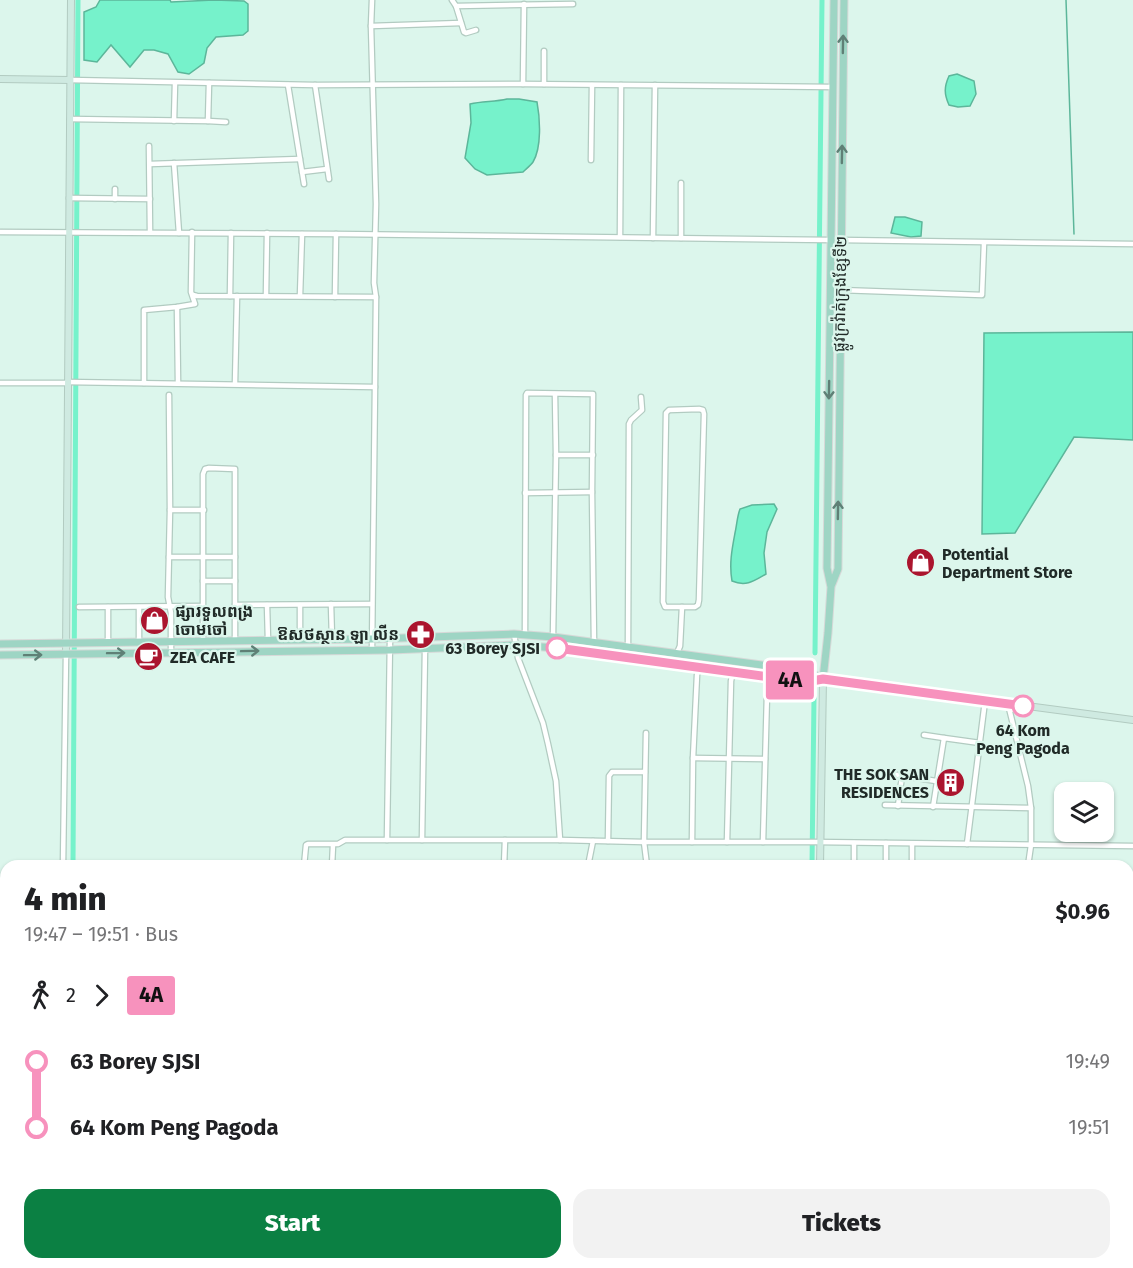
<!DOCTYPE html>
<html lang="en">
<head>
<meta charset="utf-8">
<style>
  :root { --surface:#fff; --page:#f2f2f2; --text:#202124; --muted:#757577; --accent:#0b8043 }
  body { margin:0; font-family:"Fira Sans","Noto Sans Khmer",sans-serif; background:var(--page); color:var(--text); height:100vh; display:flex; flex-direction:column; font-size:22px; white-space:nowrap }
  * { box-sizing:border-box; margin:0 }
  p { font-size:20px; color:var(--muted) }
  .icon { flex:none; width:33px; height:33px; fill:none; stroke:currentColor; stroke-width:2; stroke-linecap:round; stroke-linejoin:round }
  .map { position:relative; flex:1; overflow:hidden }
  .side { position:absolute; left:0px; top:860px; width:1134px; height:410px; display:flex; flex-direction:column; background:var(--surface); border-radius:18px 18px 0 0; box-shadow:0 2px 4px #0004 }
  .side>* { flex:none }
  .badge { padding:0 12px; border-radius:4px; font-size:21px; line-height:39px }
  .controls { position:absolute; left:1054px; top:782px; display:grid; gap:12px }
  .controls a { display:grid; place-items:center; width:60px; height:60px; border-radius:12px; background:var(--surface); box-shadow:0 2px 4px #0004; font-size:30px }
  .map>.badge { position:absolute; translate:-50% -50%; box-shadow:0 0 0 3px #fff }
  .legs { display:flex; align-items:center; gap:9px; height:66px; padding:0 24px; font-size:20px }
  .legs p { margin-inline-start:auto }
  .summary { display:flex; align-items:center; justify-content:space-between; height:102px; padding:0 24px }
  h1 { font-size:33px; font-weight:800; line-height:45px }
  .button { display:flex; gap:12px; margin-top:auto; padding:12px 24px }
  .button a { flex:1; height:69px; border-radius:18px; background:var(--accent); color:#fff; font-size:24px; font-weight:800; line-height:69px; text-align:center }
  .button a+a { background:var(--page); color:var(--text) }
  ul { padding:0 24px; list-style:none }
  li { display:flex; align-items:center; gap:21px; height:66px; font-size:22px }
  li i { display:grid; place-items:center; width:9px; height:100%; margin:0 8px; background:currentColor }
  li i::after { content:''; width:15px; height:15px; margin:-8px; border:4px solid; border-radius:50%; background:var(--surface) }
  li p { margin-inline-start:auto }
  li:first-child i { background:linear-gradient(#0000 50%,currentColor 0) }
  li:last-child i { background:linear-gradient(currentColor 50%,#0000 0) }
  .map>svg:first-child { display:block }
  .water { fill:#76f2cb; stroke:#5cb69a; stroke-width:1.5 }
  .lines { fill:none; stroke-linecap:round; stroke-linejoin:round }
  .stream { stroke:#5cb69a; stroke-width:1.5 }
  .canal { stroke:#76f2cb; stroke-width:5 }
  .street-casing { stroke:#b2cbc1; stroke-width:7 }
  .secondary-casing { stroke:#b2cbc1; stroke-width:8 }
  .primary-casing { stroke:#d7d9d8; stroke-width:9 }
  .street { stroke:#fff; stroke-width:4.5 }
  .secondary { stroke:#cfeae1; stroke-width:6 }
  .primary { stroke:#9ed5c4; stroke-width:7 }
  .oneway { stroke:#5f8076 }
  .line-1-casing { stroke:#fff; stroke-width:14 }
  .line-1 { stroke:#f792bd; stroke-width:9 }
  .stop-1-dot { fill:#fff; stroke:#f792bd; stroke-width:3 }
  .labels { text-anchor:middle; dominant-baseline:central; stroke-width:4.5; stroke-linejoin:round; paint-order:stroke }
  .street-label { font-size:16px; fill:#202a27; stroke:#dcf6ec }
  .poi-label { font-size:16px; font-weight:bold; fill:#202a27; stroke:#dcf6ec; text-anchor:start }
  .stop-label { font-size:16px; font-weight:bold; fill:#202a27; stroke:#dcf6ec; text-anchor:end }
</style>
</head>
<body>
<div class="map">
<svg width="1133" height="1268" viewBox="0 0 1133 1268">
  <rect width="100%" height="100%" fill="#dcf6ec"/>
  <g class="water">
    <path d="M100 0H170L171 2 214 0 244 1 248 4V31L243 35 216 37 207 48 204 63 189 74 178 72 168 54 154 50H144L130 67 111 45 97 62 84 60V12L96 7Z"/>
    <path d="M957 74 974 81 976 94 970 106 958 107 949 105C944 94 944 87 949 76Z"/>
    <path d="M507 99H519L537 102C540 118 542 147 533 162 531 165 526 169 523 172L487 175 475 169 465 158 471 123 470 104C483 101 495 102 507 99Z"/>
    <path d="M895 217H905L922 222 921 236 911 237 891 233Z"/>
    <path d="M1133 332V440L1074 437 1015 533 982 534 984 333Z"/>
    <path d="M774 504 777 509 767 532 764 553 766 574C754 581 746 587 732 581 729 564 732 549 735 533 737 524 737 517 740 509L752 505Z"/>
  </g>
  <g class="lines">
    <path class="stream" d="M1066 0 1074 234"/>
    <g class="canal">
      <path d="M815 653 822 0"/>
      <path d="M73 866 78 0"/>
      <path d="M812 866 814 698"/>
      <path d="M70 1268V1263"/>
      <path d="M808 1268V1263"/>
    </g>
    <defs>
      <g id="street">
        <path d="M372 0 371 26 376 204 374 283 376 297 372 650"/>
        <path d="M452 0 456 6 573 4"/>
        <path d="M456 6 464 32 466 33 476 30"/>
        <path d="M371 26 461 23"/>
        <path d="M70 80 315 85 523 84 833 87"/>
        <path d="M523 84 524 4"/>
        <path d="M544 84V51"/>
        <path d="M288 85 304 184"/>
        <path d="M315 85 329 179"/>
        <path d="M70 119 208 121 209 83"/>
        <path d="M174 121 175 83"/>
        <path d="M208 121 226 122"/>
        <path d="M149 146 150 232"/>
        <path d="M591 160 592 85"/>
        <path d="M174 163 179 233"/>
        <path d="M150 164 300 159"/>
        <path d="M302 172 327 169"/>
        <path d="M115 189V199"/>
        <path d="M69 198 150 199"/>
        <path d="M0 232 336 234 831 240"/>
        <path d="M620 237 621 85"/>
        <path d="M653 238 655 85"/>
        <path d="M681 238V183"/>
        <path d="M841 240 1133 244"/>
        <path d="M840 290 982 295 984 243"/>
        <path d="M193 295 197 296 376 297"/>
        <path d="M230 296 231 233"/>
        <path d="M266 296 267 233"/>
        <path d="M300 296 302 234"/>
        <path d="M335 297 336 234"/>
        <path d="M177 307 178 383"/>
        <path d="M67 382 375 387"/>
        <path d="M0 383H67"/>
        <path d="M144 383V310L177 307 195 304 191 292 192 232"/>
        <path d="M235 384 237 296"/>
        <path d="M169 395 170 510 168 597 171 613V652"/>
        <path d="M699 409 703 410 704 414 699 600 698 605 695 607H665L663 602 666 413 669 410Z"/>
        <path d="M556 455H593"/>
        <path d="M525 493 592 492"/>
        <path d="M170 510H204"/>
        <path d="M169 557H235"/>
        <path d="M203 581H235"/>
        <path d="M331 604 332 639"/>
        <path d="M235 605 372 604"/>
        <path d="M267 605 268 640"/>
        <path d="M300 605V640"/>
        <path d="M79 607 203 606"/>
        <path d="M514 634 518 658 543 723 548 744 556 781 560 840"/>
        <path d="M525 634 526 395 527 393 593 394 592 492 594 642"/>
        <path d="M553 637 556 455 555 394"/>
        <path d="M203 641V474L205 469 209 468 235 469V640"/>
        <path d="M108 642V607"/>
        <path d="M139 642V607"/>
        <path d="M628 647 629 424 631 420 642 410 641 397"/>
        <path d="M677 653 680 646 682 607"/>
        <path d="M1008 704 1028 786 1031 808V845L1028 866"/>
        <path d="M646 733 644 842 647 866"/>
        <path d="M924 735 944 738"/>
        <path d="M693 758 765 759"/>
        <path d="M891 774 936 781"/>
        <path d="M885 805 1031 808"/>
        <path d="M898 806 902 776"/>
        <path d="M933 807 944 738 980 743"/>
        <path d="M387 840 390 639"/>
        <path d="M422 840 425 649"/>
        <path d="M608 841 609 776 612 772H645"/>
        <path d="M692 842 693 758 697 675 699 667"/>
        <path d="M727 842 731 681 733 672"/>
        <path d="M763 842 767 694 769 677"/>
        <path d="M854 843V866"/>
        <path d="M886 843V866"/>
        <path d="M912 844V866"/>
        <path d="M967 844 985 701"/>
        <path d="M63 866 66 654"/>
        <path d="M304 866 306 845 308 844H338L345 840H560L644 842H815L1133 846"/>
        <path d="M332 866 333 845"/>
        <path d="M504 866 505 840"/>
        <path d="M588 866 593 841"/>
        <path d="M1128 881H1133"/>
        <path d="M0 988H6"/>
        <path d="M1128 998H1133"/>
        <path d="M0 1004 6 1005"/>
        <path d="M0 1026H6"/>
        <path d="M0 1140H6"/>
        <path d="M1128 1149H1133"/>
        <path d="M0 1219H6"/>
        <path d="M535 1263 559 1268"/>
        <path d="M638 1263 661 1268"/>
        <path d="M983 1263 984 1268"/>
        <path d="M16 1268 17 1263"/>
        <path d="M59 1268V1263"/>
        <path d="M447 1268V1263"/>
        <path d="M476 1268V1263"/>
        <path d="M601 1268V1263"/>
        <path d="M764 1268V1263"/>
      </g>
      <g id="secondary">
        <path d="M0 79 70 80"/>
        <path d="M66 654 71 0"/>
        <path d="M820 866 823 679 1133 720"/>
        <path d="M815 1268V1263"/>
      </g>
      <g id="primary">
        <path d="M832 584 838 569 844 0"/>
        <path d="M0 644 372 639 514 634 553 637 807 671 823 679"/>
        <path d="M0 655 390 650 516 645 557 648 806 682 823 679"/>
        <path d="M823 679 828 633 831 587 827 568 834 0"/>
      </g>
    </defs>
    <use href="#street" class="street-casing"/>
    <use href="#secondary" class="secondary-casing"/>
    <use href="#primary" class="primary-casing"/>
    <use href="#street" class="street"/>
    <use href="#secondary" class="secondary"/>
    <use href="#primary" class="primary"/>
  </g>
  <defs><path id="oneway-shaft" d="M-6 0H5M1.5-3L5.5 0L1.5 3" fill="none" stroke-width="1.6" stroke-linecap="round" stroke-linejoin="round" transform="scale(1.5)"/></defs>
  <g class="oneway">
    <use href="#oneway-shaft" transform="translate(843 44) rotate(-89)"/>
    <use href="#oneway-shaft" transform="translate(842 154) rotate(-89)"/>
    <use href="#oneway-shaft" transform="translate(829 390) rotate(91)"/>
    <use href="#oneway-shaft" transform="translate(838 510) rotate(-89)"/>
    <use href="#oneway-shaft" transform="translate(250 651) rotate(-1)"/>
    <use href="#oneway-shaft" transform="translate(116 653) rotate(-1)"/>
    <use href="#oneway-shaft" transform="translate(33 655) rotate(-1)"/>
  </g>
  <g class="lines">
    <defs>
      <path id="line-1" d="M557 648 806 682 823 679 1023 706"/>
    </defs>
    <use href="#line-1" class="line-1-casing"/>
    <use href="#line-1" class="line-1"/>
  </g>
  <defs>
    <symbol id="shop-disc" viewBox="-11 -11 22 22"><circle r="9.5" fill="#ab152e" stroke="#dcf6ec"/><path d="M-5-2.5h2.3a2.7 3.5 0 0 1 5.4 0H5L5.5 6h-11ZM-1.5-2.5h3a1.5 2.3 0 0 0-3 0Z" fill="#fff"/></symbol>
    <symbol id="pharmacy-disc" viewBox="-11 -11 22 22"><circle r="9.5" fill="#ab152e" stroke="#dcf6ec"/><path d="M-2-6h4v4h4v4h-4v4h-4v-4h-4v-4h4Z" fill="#fff"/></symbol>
    <symbol id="cafe-disc" viewBox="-11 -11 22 22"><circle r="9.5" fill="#ab152e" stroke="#dcf6ec"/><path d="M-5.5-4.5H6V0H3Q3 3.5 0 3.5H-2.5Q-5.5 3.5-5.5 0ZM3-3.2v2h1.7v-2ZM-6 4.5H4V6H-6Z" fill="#fff"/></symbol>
    <symbol id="building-disc" viewBox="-11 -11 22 22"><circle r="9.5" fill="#ab152e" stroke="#dcf6ec"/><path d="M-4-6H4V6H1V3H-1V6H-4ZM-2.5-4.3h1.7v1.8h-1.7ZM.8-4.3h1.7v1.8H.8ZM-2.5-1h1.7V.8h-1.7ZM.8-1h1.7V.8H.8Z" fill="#fff"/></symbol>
  </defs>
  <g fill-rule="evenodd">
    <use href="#shop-disc" x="904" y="546" width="33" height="33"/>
    <use href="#shop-disc" x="138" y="604" width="33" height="33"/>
    <use href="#pharmacy-disc" x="404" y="618" width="33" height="33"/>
    <use href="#cafe-disc" x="132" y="640" width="33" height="33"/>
    <use href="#building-disc" x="934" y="766" width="33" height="33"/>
  </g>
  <g class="stop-1-dot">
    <circle cx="557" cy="648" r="10"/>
    <circle cx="1023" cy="706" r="10"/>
  </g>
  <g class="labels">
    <g class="street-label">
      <text transform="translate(840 294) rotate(-89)">ផ្លូវក្រវ៉ាត់ក្រុងខ្សែទី២</text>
    </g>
    <g class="poi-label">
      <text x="942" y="554">Potential<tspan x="942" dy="18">Department Store</tspan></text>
      <text x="175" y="611">ផ្សារទួលពង្រ<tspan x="175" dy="18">ចោមចៅ</tspan></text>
      <text x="399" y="634" text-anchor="end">ឱសថស្ថាន ឡា លីន</text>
      <text x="170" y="657">ZEA CAFE</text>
      <text x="929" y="774" text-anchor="end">THE SOK SAN<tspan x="929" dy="18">RESIDENCES</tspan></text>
    </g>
    <g class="stop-label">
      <text x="540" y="648">63 Borey SJSI</text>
      <text x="1023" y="730" text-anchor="middle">64 Kom<tspan x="1023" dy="18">Peng Pagoda</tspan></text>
    </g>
  </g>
</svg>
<div class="controls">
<a><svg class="icon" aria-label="layers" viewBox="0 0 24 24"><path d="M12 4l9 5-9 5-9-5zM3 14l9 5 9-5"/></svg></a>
</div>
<b class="badge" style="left:790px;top:680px;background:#f792bd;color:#111">4A</b>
<section class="side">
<div class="summary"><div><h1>4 min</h1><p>19:47 – 19:51 · Bus</p></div><b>$0.96</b></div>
<div class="legs"><svg class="icon" aria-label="walk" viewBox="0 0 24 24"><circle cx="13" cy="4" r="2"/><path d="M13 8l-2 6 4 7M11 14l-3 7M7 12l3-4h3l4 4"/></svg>2<svg class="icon" aria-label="forward" viewBox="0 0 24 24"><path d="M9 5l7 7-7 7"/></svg><b class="badge" style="background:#f792bd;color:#111">4A</b></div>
<ul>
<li><i style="color:#f792bd"></i><b>63 Borey SJSI</b><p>19:49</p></li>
<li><i style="color:#f792bd"></i><b>64 Kom Peng Pagoda</b><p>19:51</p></li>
</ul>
<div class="button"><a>Start</a><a>Tickets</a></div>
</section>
</div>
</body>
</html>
